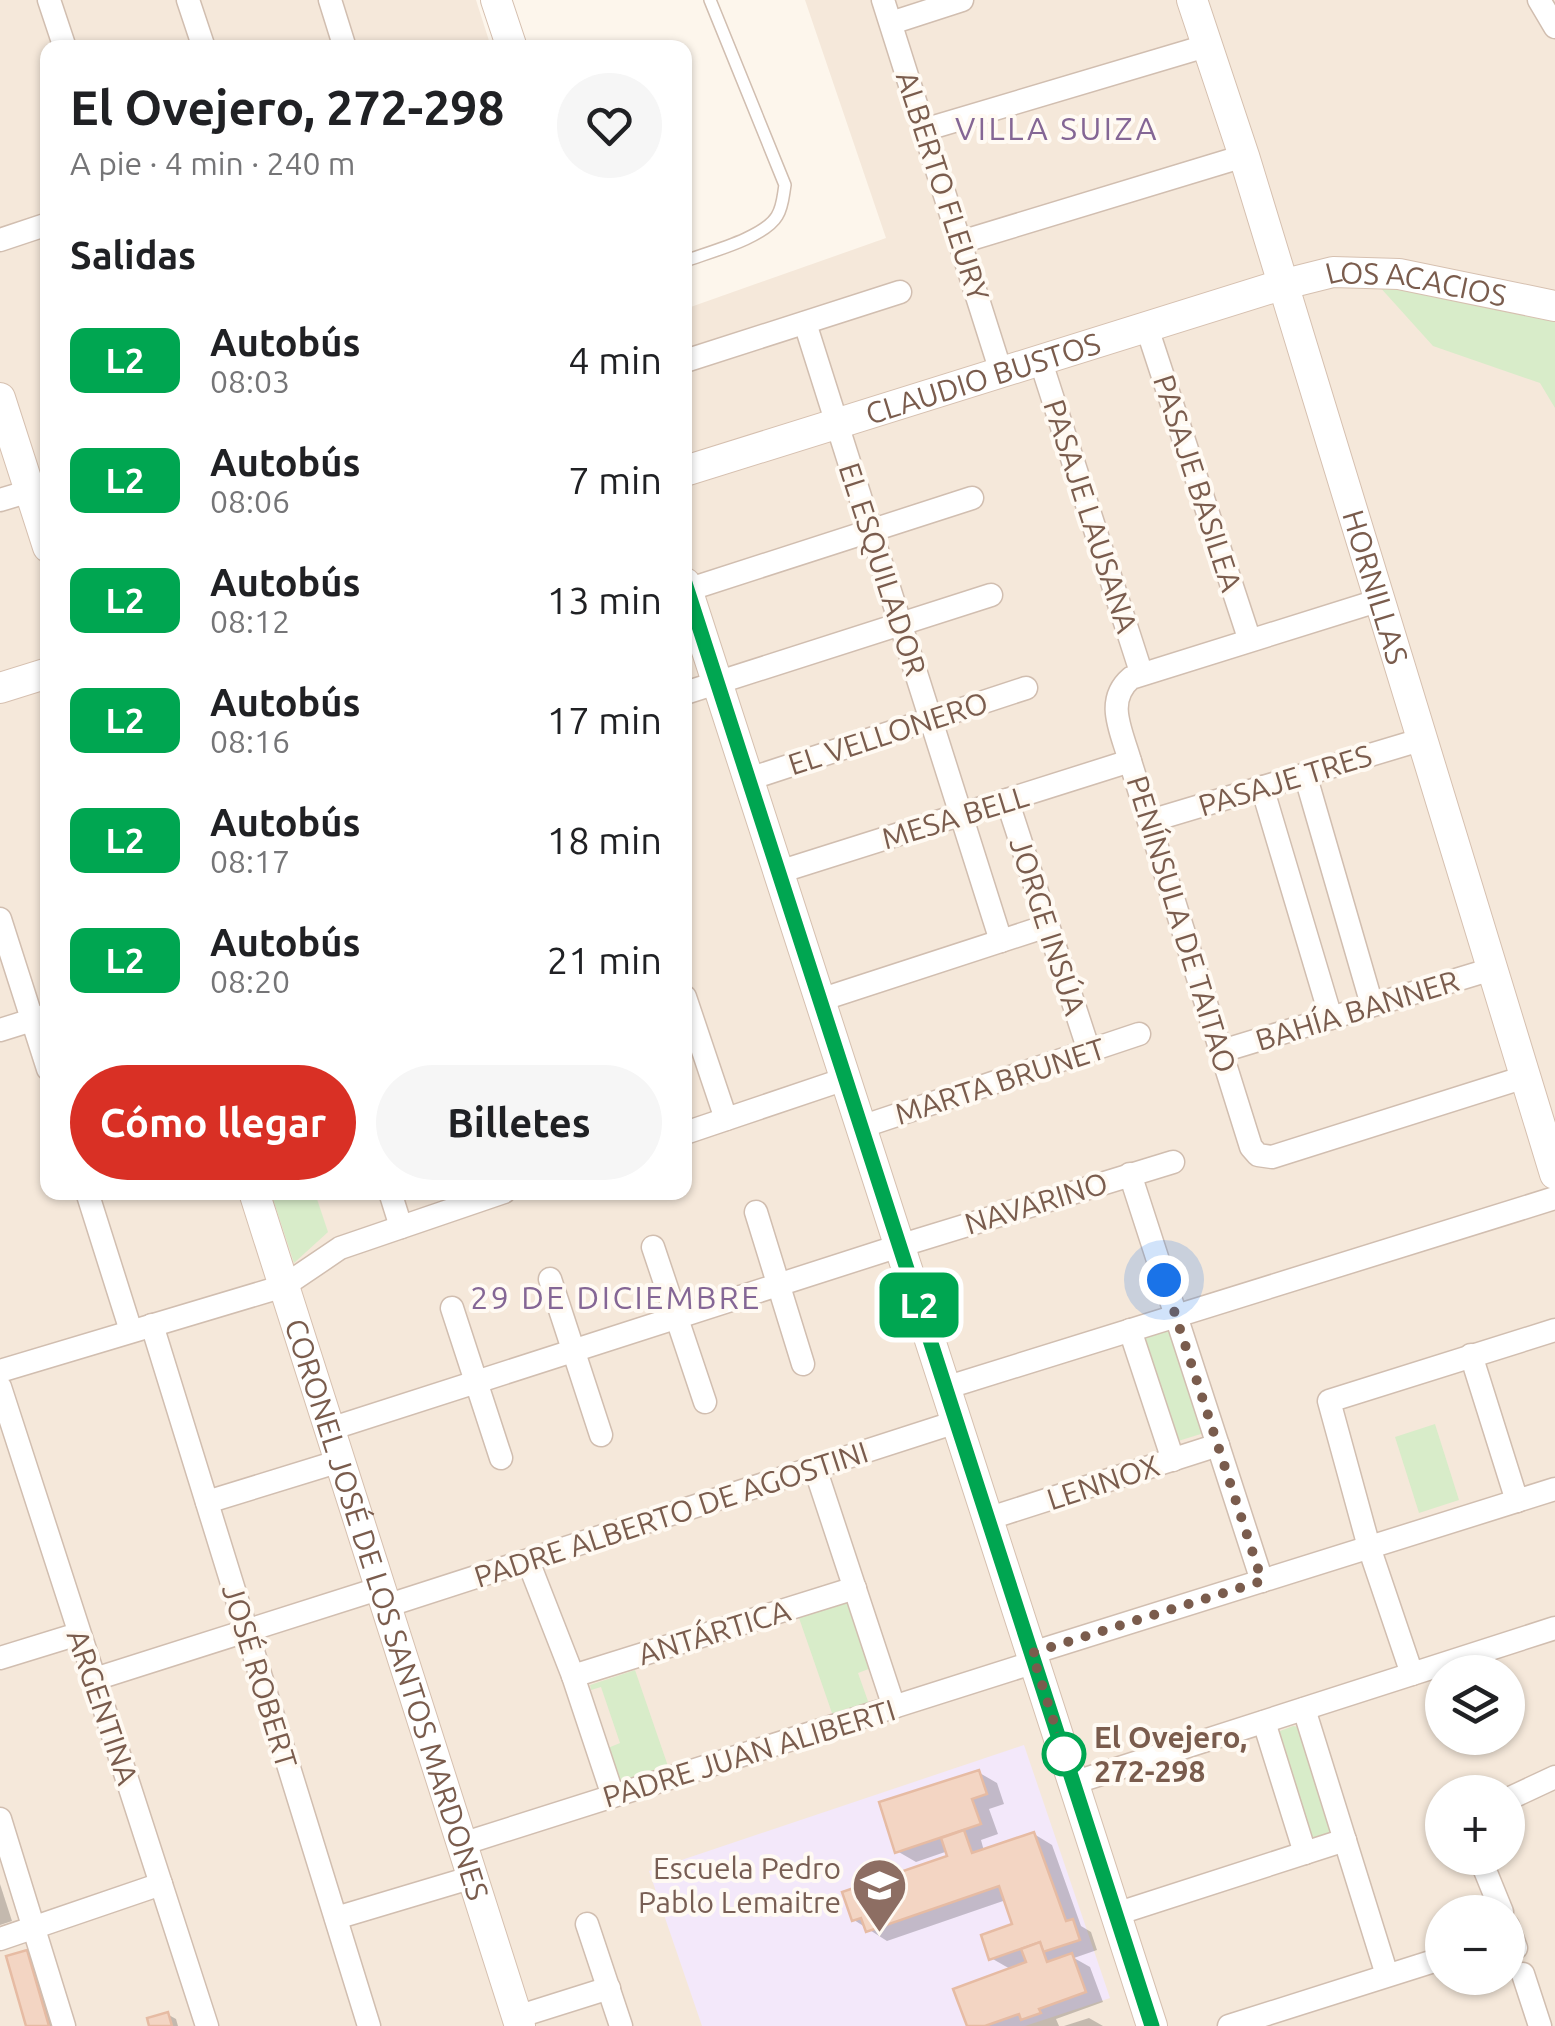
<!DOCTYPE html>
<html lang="es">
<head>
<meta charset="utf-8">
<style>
  :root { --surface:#fff; --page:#f6f6f6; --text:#202124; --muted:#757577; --accent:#d93025 }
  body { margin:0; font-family:Ubuntu,sans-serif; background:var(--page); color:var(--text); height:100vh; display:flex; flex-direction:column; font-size:38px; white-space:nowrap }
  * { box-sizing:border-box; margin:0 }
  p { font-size:32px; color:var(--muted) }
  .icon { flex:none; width:55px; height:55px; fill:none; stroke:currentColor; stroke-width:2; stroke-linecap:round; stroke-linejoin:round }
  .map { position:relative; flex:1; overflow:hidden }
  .panel { position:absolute; left:40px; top:40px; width:652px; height:1160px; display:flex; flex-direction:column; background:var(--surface); border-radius:20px; box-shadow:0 2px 8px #0004 }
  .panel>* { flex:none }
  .badge { padding:0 20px; border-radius:15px; font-size:35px; line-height:65px }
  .controls { position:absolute; left:1425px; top:1655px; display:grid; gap:20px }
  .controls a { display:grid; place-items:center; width:100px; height:100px; border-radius:50%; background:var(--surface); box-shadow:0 2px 8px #0004; font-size:50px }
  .you { position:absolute; width:50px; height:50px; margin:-25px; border:8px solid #fff; border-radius:50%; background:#1a73e8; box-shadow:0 0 0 15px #1a73e833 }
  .map>.badge { position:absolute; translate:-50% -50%; box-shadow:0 0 0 5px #fff }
  h2 { padding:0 30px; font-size:38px; line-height:90px }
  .round { display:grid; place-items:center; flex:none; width:105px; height:105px; border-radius:52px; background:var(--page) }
  .head { display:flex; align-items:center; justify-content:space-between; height:170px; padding:0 30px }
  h1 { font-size:48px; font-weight:700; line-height:75px }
  .primary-button { display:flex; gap:20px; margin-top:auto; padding:20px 30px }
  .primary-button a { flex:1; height:115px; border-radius:60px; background:var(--accent); color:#fff; font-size:40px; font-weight:700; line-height:115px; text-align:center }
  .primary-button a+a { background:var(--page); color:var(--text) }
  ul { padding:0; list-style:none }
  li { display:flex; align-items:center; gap:30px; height:120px; padding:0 30px }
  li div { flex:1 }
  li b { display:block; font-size:38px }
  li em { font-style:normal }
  li .badge { min-width:110px; font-weight:700; text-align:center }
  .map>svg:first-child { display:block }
  .residential { fill:#f5e8da; fill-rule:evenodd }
  .education { fill:#f3e8fa }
  .green { fill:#d8ecc9 }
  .shadow { fill:#0003 }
  .building { fill:#f3d5c3; stroke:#e6bba3; stroke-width:2.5 }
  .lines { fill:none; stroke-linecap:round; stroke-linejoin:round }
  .lane-casing { stroke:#d1beb0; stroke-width:14 }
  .street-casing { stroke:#d1beb0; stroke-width:25 }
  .secondary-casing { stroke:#d6c0b0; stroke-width:32 }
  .lane { stroke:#fff; stroke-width:11 }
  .street { stroke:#fff; stroke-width:22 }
  .secondary { stroke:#fff; stroke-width:30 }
  .line-casing { stroke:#fff; stroke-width:22 }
  .line { stroke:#00a651; stroke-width:15 }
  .walk { stroke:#7a5c4d; stroke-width:10; stroke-dasharray:0 18 }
  .stop-dot { fill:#fff; stroke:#00a651; stroke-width:5 }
  .labels { text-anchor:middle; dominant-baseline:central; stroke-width:8; stroke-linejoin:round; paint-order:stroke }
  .street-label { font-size:30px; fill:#7a5c4d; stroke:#fffaf3 }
  .stop-label { font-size:30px; font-weight:bold; fill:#7a5c4d; stroke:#fffaf3; text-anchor:start }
  .education-label { font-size:30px; fill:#785e54; stroke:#fffaf3; text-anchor:end }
  .neighbourhood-label { font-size:32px; letter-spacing:2.5px; fill:#846695; stroke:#fffaf3 }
</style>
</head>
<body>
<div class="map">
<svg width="1555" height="2026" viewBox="0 0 1555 2026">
  <rect width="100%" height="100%" fill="#fdf6ec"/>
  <path class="residential" d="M0 0H476L491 47 48 48V1192H685V309L886 238 805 0H1555V2026H0ZM1442 1672H1508V1738H1442ZM1442 1792H1508V1858H1442ZM1442 1912H1508V1978H1442Z"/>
  <path class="education" d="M1024 1745 1110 1998 1025 2026H702L649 1871Z"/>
  <g class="green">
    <path d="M1378 285 1555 322V408L1540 383 1433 346Z"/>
    <path d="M271 1193H315L328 1232 294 1263Z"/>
    <path d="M1171 1326 1204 1433 1175 1442 1142 1335Z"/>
    <path d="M1435 1424 1459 1500 1419 1513 1395 1437Z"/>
    <path d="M851 1600 874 1667 858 1673 869 1704 833 1716 799 1618Z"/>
    <path d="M635 1670 670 1772 617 1790 603 1750 620 1743 601 1687 591 1690 590 1685Z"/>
    <path d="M1293 1726 1299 1727 1332 1834 1316 1841 1309 1838 1275 1733Z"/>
  </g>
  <g class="shadow">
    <path d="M978 1772 997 1783 1004 1804 989 1809 998 1834 981 1840 984 1851 1034 1834 1052 1845 1081 1926 1091 1932 1097 1950 1074 1958 1090 1967 1103 2002 1056 2019 1059 2026H969L1012 1970 991 1958 1015 1926 1006 1900 887 1941 854 1920 950 1858 948 1851 916 1862 897 1851Z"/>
    <path d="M0 1884 12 1921 0 1925Z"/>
    <path d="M26 1953 35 1958 54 2026H29Z"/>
    <path d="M167 2014 176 2019 178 2026H152Z"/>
    <path d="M1089 2018 1103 2026H1064Z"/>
  </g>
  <g class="building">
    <path d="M979 1770 987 1794 972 1799 981 1824 895 1853 879 1802Z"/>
    <path d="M964 1830 972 1853 1034 1832 1066 1921 1073 1919 1080 1940 1043 1952 1040 1942 989 1960 981 1935 1012 1924 999 1886 866 1932 861 1918 852 1921 842 1892 947 1856 941 1838Z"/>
    <path d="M1040 1942 1047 1962 1072 1953 1086 1992 1039 2009 1041 2013 1021 2020 1019 2014 985 2026H967L953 1989 1026 1962 1021 1949Z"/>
    <path d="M27 1950 49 2026H26L6 1956Z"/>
    <path d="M168 2012 172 2026H149L147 2018Z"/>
  </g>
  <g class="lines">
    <defs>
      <path id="lane" d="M685 261C709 252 764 238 777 216 783 206 783 196 785 185L710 0"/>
      <g id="street">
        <path d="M49 0 65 48"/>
        <path d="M188 0 204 48"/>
        <path d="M330 0 345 48"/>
        <path d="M883 0 1001 372"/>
        <path d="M1539 0 1555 27"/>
        <path d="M891 23 962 0"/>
        <path d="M927 129 1206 46"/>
        <path d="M0 240 48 224"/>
        <path d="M961 242 1244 156"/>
        <path d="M805 323 1001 941"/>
        <path d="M1147 328 1249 638"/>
        <path d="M1040 359 1141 672"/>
        <path d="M685 361 900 292"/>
        <path d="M0 500 30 491"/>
        <path d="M687 590 972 498"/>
        <path d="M1377 601 1131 678C1104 701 1122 732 1130 761L1251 1147 1258 1155 1272 1157 1525 1077"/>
        <path d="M685 693 991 595"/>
        <path d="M1305 774 1372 1005"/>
        <path d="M749 779 1026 688"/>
        <path d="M1262 787 1331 1018"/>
        <path d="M1007 800 1089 1051"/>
        <path d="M1150 821 1420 740"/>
        <path d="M779 872 1130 761"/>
        <path d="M0 919 48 1069"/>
        <path d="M685 997 726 1119"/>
        <path d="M820 1000 1047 926"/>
        <path d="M0 1030 48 1015"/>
        <path d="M1222 1051 1492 969"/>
        <path d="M861 1127 1139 1034"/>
        <path d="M685 1133 845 1079"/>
        <path d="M1130 1174 1262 1581"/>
        <path d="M87 1192 131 1331"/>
        <path d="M390 1192 401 1227"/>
        <path d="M756 1212 803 1364"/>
        <path d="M653 1247 705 1402"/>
        <path d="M550 1279 601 1435"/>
        <path d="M452 1308 501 1458"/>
        <path d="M152 1325 369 2026"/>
        <path d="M1130 1330 1173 1460"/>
        <path d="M1471 1355 1517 1501"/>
        <path d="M0 1371 284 1286 340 1248 504 1192"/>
        <path d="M0 1387 207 2026"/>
        <path d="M945 1388 1555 1198"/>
        <path d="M330 1429 899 1246 1173 1162"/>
        <path d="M815 1468 894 1707"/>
        <path d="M207 1502 340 1461"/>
        <path d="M987 1519 1218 1445"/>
        <path d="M528 1561 573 1676 613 1796"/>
        <path d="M386 1606 956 1422"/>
        <path d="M1032 1653 1555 1489"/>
        <path d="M0 1658 78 1634"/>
        <path d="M1412 1674 1369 1547 1329 1401 1555 1330"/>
        <path d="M573 1676 855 1588"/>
        <path d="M95 1679 381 1588"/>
        <path d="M1304 1709 1387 1975"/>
        <path d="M1264 1722 1305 1853"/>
        <path d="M1073 1783 1555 1628"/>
        <path d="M1508 1799 1555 1777"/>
        <path d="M0 1819 64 2026"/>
        <path d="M462 1844 1035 1662"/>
        <path d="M1480 1858 1502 1912"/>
        <path d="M1116 1914 1345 1840"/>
        <path d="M336 1918 473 1877"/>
        <path d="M587 1924 621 2026"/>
        <path d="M1508 1926 1516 1948"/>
        <path d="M0 1939 161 1884"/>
        <path d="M1523 1974 1540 2026"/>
        <path d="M517 2017 609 1988"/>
        <path d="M1229 2026 1434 1961"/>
      </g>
      <g id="secondary">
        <path d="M496 0 512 48"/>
        <path id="s1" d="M1192 0 1244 156 1555 1174"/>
        <path d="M0 398 48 547"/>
        <path id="s2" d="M685 471 1281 285 1333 272 1399 274 1555 306"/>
        <path d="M685 583 1152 2026"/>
        <path d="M0 688 48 673"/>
        <path id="s3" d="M254 1192 520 2026"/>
      </g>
    </defs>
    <use href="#lane" class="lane-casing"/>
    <use href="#street" class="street-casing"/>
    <use href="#secondary" class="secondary-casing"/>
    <use href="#lane" class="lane"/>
    <use href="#street" class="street"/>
    <use href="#secondary" class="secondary"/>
  </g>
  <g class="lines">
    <defs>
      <path id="line" d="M685 583 1152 2026"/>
    </defs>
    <use href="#line" class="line-casing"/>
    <use href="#line" class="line"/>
    <path class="walk" d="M1064 1754 1032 1653 1262 1581 1164 1280"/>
  </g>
  <defs>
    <symbol id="school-pin" viewBox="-11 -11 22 30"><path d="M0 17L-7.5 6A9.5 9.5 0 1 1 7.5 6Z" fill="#8d6e63" stroke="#fffaf3"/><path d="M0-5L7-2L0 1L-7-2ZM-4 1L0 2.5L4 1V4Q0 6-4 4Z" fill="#fff"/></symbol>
  </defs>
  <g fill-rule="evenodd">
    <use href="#school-pin" x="848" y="1854" width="63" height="86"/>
  </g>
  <circle class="stop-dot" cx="1064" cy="1754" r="20"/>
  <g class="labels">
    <g class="street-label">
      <text transform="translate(943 186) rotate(72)">ALBERTO FLEURY</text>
      <text stroke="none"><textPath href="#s2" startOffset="762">LOS ACACIOS</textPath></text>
      <text stroke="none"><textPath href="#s2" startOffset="312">CLAUDIO BUSTOS</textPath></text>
      <text transform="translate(1198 483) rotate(72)">PASAJE BASILEA</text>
      <text transform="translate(1091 516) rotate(72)">PASAJE LAUSANA</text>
      <text transform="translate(883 569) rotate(72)">EL ESQUILADOR</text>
      <text stroke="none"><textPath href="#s1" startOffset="615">HORNILLAS</textPath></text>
      <text transform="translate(888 733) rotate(-18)">EL VELLONERO</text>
      <text transform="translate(1285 780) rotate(-17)">PASAJE TRES</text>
      <text transform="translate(955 817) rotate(-17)">MESA BELL</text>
      <text transform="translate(1182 924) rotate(73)">PENÍNSULA DE TAITAO</text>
      <text transform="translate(1048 926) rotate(72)">JORGE INSÚA</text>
      <text transform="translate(1357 1010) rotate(-17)">BAHÍA BANNER</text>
      <text transform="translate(1000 1081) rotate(-18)">MARTA BRUNET</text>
      <text transform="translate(1036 1203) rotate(-17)">NAVARINO</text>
      <text transform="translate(1103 1482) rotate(-18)">LENNOX</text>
      <text transform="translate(671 1514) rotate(-18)">PADRE ALBERTO DE AGOSTINI</text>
      <text stroke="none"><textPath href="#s3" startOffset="438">CORONEL JOSÉ DE LOS SANTOS MARDONES</textPath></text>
      <text transform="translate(714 1632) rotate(-17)">ANTÁRTICA</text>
      <text transform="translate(260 1676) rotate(73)">JOSÉ ROBERT</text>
      <text transform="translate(103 1707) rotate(71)">ARGENTINA</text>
      <text transform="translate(749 1753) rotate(-17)">PADRE JUAN ALIBERTI</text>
    </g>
    <g class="stop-label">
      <text x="1094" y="1737">El Ovejero,<tspan x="1094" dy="34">272-298</tspan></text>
    </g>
    <g class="education-label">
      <text x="841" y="1868">Escuela Pedro<tspan x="841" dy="34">Pablo Lemaitre</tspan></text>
    </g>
    <g class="neighbourhood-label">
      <text x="1057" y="128">VILLA SUIZA</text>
      <text x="616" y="1297">29 DE DICIEMBRE</text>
    </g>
  </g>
</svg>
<div class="controls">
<a><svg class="icon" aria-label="layers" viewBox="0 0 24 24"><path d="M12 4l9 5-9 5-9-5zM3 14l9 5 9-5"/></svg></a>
<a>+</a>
<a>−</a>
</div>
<div class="you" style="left:1164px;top:1280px"></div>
<b class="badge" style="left:919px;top:1305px;background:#00a651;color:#fff">L2</b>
<section class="panel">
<div class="head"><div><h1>El Ovejero, 272-298</h1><p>A pie · 4 min · 240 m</p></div><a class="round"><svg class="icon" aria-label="heart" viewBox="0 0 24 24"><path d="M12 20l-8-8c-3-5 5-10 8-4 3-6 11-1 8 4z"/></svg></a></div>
<h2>Salidas</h2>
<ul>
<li><span class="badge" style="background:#00a651;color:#fff">L2</span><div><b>Autobús</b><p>08:03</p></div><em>4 min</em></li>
<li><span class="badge" style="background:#00a651;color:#fff">L2</span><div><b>Autobús</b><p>08:06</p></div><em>7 min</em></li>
<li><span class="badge" style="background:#00a651;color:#fff">L2</span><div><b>Autobús</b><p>08:12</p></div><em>13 min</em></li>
<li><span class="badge" style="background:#00a651;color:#fff">L2</span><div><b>Autobús</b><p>08:16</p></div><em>17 min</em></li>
<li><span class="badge" style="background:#00a651;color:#fff">L2</span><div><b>Autobús</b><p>08:17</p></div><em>18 min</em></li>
<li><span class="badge" style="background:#00a651;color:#fff">L2</span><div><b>Autobús</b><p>08:20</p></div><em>21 min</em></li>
</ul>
<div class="primary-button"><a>Cómo llegar</a><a>Billetes</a></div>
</section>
</div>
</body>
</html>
